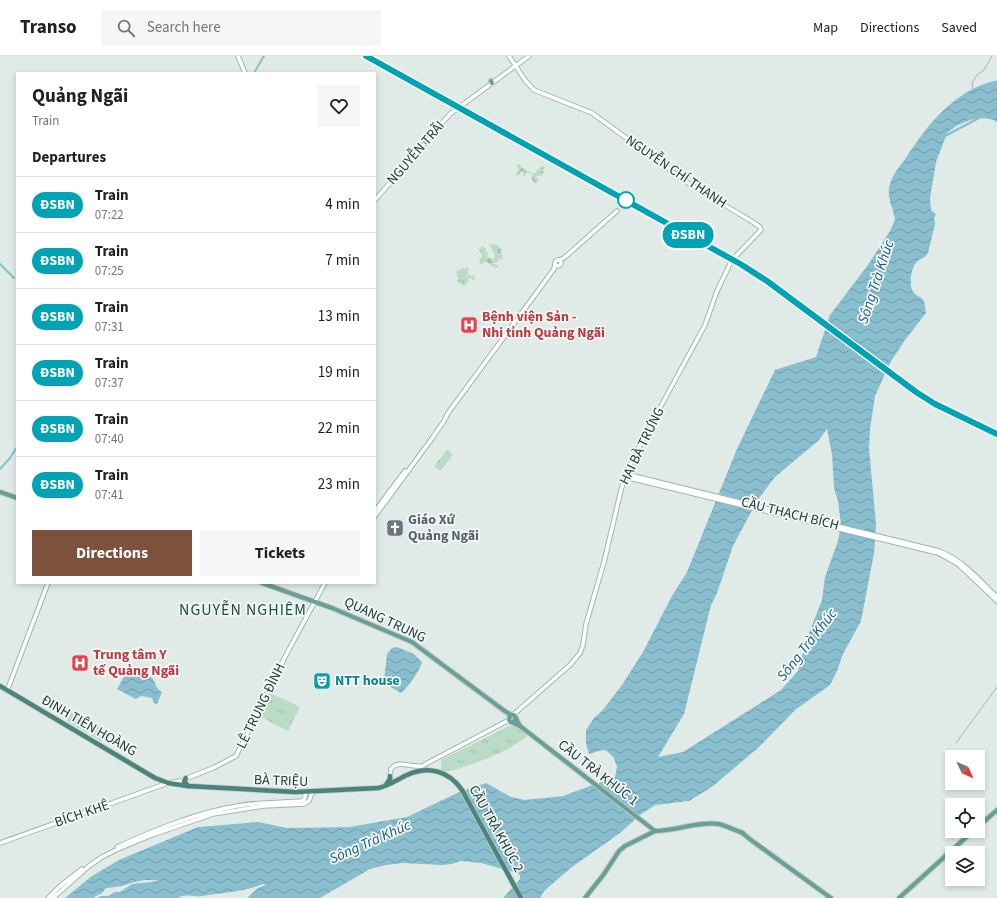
<!DOCTYPE html>
<html lang="en">
<head>
<meta charset="utf-8">
<style>
  :root { --surface:#fff; --page:#f6f6f6; --text:#202124; --muted:#757577; --line:#e0e0e0; --accent:#7d523c }
  body { margin:0; font-family:"Source Sans 3",sans-serif; background:var(--page); color:var(--text); height:100vh; display:flex; flex-direction:column; font-size:15px; white-space:nowrap }
  * { box-sizing:border-box; margin:0 }
  p { font-size:13px; color:var(--muted) }
  .icon { flex:none; width:22px; height:22px; fill:none; stroke:currentColor; stroke-width:2; stroke-linecap:round; stroke-linejoin:round }
  .map { position:relative; flex:1; overflow:hidden }
  .sheet { position:absolute; left:16px; top:16px; width:360px; height:512px; display:flex; flex-direction:column; background:var(--surface); border-radius:0px; box-shadow:0 2px 6px #0003 }
  .sheet>* { flex:none }
  .badge { padding:0 8px; border-radius:13px; font-size:14px; line-height:26px }
  .needle { width:26px; rotate:134deg }
  .buttons { position:absolute; left:945px; top:694px; display:grid; gap:8px }
  .buttons a { display:grid; place-items:center; width:40px; height:40px; border-radius:0px; background:var(--surface); box-shadow:0 2px 6px #0003; font-size:20px }
  .map>.badge { position:absolute; translate:-50% -50%; box-shadow:0 0 0 2px #fff }
  h2 { padding:0 16px; font-size:15px; line-height:36px }
  .round { display:grid; place-items:center; flex:none; width:42px; height:42px; border-radius:0px; background:var(--page) }
  .overview { display:flex; align-items:center; justify-content:space-between; height:68px; padding:0 16px }
  h1 { font-size:19px; font-weight:700; line-height:30px }
  .action { display:flex; gap:8px; margin-top:auto; padding:8px 16px }
  .action a { flex:1; height:46px; border-radius:0px; background:var(--accent); color:#fff; font-size:16px; font-weight:700; line-height:46px; text-align:center }
  .action a+a { background:var(--page); color:var(--text) }
  ul { padding:0; list-style:none }
  li { display:flex; align-items:center; gap:12px; height:56px; padding:0 16px; border-top:1px solid var(--line) }
  li div { flex:1 }
  li b { display:block; font-size:15px }
  li em { font-style:normal }
  li .badge { min-width:44px; font-weight:700; text-align:center }
  header { display:flex; align-items:center; gap:24px; box-sizing:border-box; height:56px; padding:0 20px; background:var(--surface); border-bottom:1px solid var(--line) }
  header strong { font-size:19px }
  nav { display:flex; gap:22px; margin-inline-start:auto; font-size:14px }
  .search { width:280px; height:36px; background:var(--page); display:flex; align-items:center; gap:10px; box-sizing:border-box; padding:0 14px; border-radius:0px; color:var(--muted); font-size:15px }
  .map>svg:first-child { display:block }
  .grass { fill:url(#grass-tufts) }
  .forest { fill:url(#forest-firs) }
  .water { fill:url(#water-waves); fill-rule:evenodd }
  .lines { fill:none; stroke-linecap:round; stroke-linejoin:round }
  .stream { stroke:#89becf; stroke-width:1 }
  .canal { stroke:#89becf; stroke-width:2 }
  .river { stroke:#89becf; stroke-width:2.5 }
  .secondary-casing { stroke:#9fb6b0; stroke-width:5.5 }
  .primary-casing { stroke:#c1c8c7; stroke-width:6 }
  .trunk-casing { stroke:#c1c8c7; stroke-width:6 }
  .secondary { stroke:#fff; stroke-width:3.5 }
  .primary { stroke:#66a096; stroke-width:4 }
  .trunk { stroke:#4a847b; stroke-width:4.5 }
  .rail-casing { stroke:#5c7772; stroke-width:2.5 }
  .rail { stroke:#f1f8f5; stroke-width:1; stroke-dasharray:3; stroke-linecap:butt }
  .line-casing { stroke:#fff; stroke-width:9 }
  .line { stroke:#00a3b4; stroke-width:6 }
  .stop-dot { fill:#fff; stroke:#00a3b4; stroke-width:2 }
  .labels { text-anchor:middle; dominant-baseline:central; stroke-width:3.5; stroke-linejoin:round; paint-order:stroke }
  .street-label { font-size:14px; fill:#213b37; stroke:#f1f8f5 }
  .health-label { font-size:14px; font-weight:bold; fill:#be3a42; stroke:#f1f8f5; text-anchor:start }
  .worship-label { font-size:14px; font-weight:bold; fill:#5b616d; stroke:#f1f8f5; text-anchor:start }
  .culture-label { font-size:14px; font-weight:bold; fill:#0d838f; stroke:#f1f8f5; text-anchor:start }
  .water-label { font-size:15px; font-style:italic; fill:#1d5e76; stroke:#f1f8f5 }
  .quarter-label { font-size:16px; letter-spacing:1px; fill:#1e4d46; stroke:#f1f8f5 }
</style>
</head>
<body>
<header>
<strong>Transo</strong>
<div class="search"><svg class="icon" aria-label="search" viewBox="0 0 24 24"><circle cx="10" cy="10" r="6"/><path d="M15 15l6 6"/></svg>Search here</div>
<nav><a>Map</a><a>Directions</a><a>Saved</a></nav>
</header>
<div class="map">
<svg width="997" height="842" viewBox="0 0 997 842">
  <defs>
    <pattern id="grass-tufts" width="24" height="20" patternUnits="userSpaceOnUse"><rect width="24" height="20" fill="#badcc6"/><path d="M3 7l-1-3M5 7V3M7 7l1-3M15 17l-1-3M17 17v-4M19 17l1-3" fill="none" stroke="#a0beab"/></pattern>
    <pattern id="forest-firs" width="22" height="20" patternUnits="userSpaceOnUse"><rect width="22" height="20" fill="#badcc6"/><path d="M5 1l3.5 6h-7zM16 11l3.5 6h-7z" fill="#a0beab"/></pattern>
    <pattern id="water-waves" width="16" height="10" patternUnits="userSpaceOnUse"><rect width="16" height="10" fill="#89becf"/><path d="M0 5q4-4 8 0t8 0" fill="none" stroke="#709ca9"/></pattern>
  </defs>
  <rect width="100%" height="100%" fill="#e0ebe7"/>
  <g class="grass">
    <path d="M462 212 465 213 466 212 469 213 466 221 469 218 472 221 474 219 475 220 474 222 475 223 474 225 471 222 467 221 470 224 464 230 457 225 459 222 456 220 458 218 456 217 458 213 461 214Z"/>
    <path d="M447 394 453 399 440 415 434 410Z"/>
    <path d="M268 636 300 651 288 675 257 659Z"/>
    <path d="M72 655 93 666 87 677 67 665Z"/>
    <path d="M96 668 107 674 101 685 90 679Z"/>
    <path d="M509 670C517 669 522 675 528 680 519 686 509 693 498 698 488 702 450 718 441 715V704Z"/>
  </g>
  <g class="forest">
    <path d="M518 108 521 109V111L534 118 542 110 545 111 542 115 544 116 542 119 537 120V123H539L538 126 535 127 531 122 533 119 528 116 526 118 525 121 523 120 524 116 521 115 519 119H515L519 113 516 110Z"/>
    <path d="M488 188 499 189V192L502 194 499 196H501L503 204 499 202 498 206 492 207 499 210 498 212 492 210 486 205 482 208 479 207 480 204 478 202H481L482 199 479 194 482 190 487 193 485 195 488 197 487 201 492 203 495 201 494 197 492 195 493 194Z"/>
  </g>
  <g class="water">
    <path d="M994 25H997V66C981 57 960 66 947 77L936 106 930 142 931 154 936 158 934 162 935 168 928 197C925 202 919 203 916 207 911 212 908 231 914 237 917 240 921 241 924 245L926 257 905 284 890 307 875 340 870 373 869 392 876 469 874 497 861 565 843 598 837 615 830 629 795 654 758 692 713 730 689 745 655 749 640 759 620 777 572 811 544 835 540 842H503L520 823V819L514 816 481 807 461 805 452 808 442 809 403 807 386 809 370 813 320 842H247L258 832 266 829 263 828C244 836 222 837 202 840 193 841 186 837 178 842H97L101 840H108L115 836H120L132 828 160 825C145 823 140 824 125 829 120 831 112 831 106 832L102 837 94 841 96 842H65L92 820 119 804 198 771 258 766 287 772 349 771 407 761 457 737 486 727 511 741 525 744 563 740 615 721 617 711 614 702 607 695 603 694 589 698 586 687V674L594 662 602 655 622 629 643 596 672 540 687 516 737 393 775 314 816 301 830 259 868 209 890 175 895 164C893 150 886 142 890 128 893 118 900 110 906 102 927 69 954 35 994 25ZM827 373 832 398 834 432 838 445 841 469 838 485 825 521 822 544 806 585 798 615 781 634 683 696 658 701 684 658 711 549 717 537 733 490 757 445 775 421 818 385Z"/>
    <path d="M397 591 414 598 422 606C419 616 409 630 401 637L384 627V624L387 598 392 592Z"/>
    <path d="M130 610C134 612 135 616 139 618 143 621 148 618 151 621 157 627 154 631 162 636L157 648 154 647 152 642 141 640 136 643 117 633Z"/>
  </g>
  <g class="lines">
    <g class="stream">
      <path d="M973 35 972 27 977 19 984 14 992 0"/>
      <path d="M956 687 997 631"/>
    </g>
    <g class="canal">
      <path d="M254 17 264 0"/>
      <path d="M0 208 14 222"/>
      <path d="M0 413 10 402 17 391"/>
    </g>
    <path class="river" d="M945 80 979 62"/>
    <defs>
      <g id="secondary">
        <path d="M238 0 245 17"/>
        <path d="M509 0 525 24 534 34 592 57 688 127 751 165 760 171 761 174 732 204 717 235 705 269 655 361 627 415 621 434 604 506 586 568 583 589 580 597 570 609 513 659"/>
        <path d="M375 144 450 58 529 0"/>
        <circle cx="558" cy="207" r="3"/>
        <path d="M559 204 564 202 617 155"/>
        <path d="M626 418 939 495C963 504 979 524 997 541"/>
        <path d="M625 421 938 497 958 508 997 545"/>
        <path d="M375 455 405 415"/>
        <path d="M375 460 433 381 444 365 448 357 554 213 555 208"/>
        <path d="M7 635 48 527"/>
        <path d="M390 720 391 713C398 703 412 712 422 710L509 664"/>
        <path d="M0 787 168 727 180 725 213 712 236 700 287 597 325 527"/>
        <path d="M117 791C155 774 195 757 237 750 258 746 279 747 301 745L304 744 306 737"/>
        <path d="M48 842 59 831 82 813"/>
        <path d="M53 842 89 810 102 801 116 794 152 779 213 758 264 750 304 748 309 745 312 737"/>
      </g>
      <g id="primary">
        <path d="M491 25 492 27"/>
        <path d="M425 85 426 86"/>
        <path d="M395 118 397 120"/>
        <path d="M0 436 17 442"/>
        <path d="M262 527 332 552 412 586 506 656 512 659"/>
        <path d="M516 662 514 666H511L509 664 510 659H514L520 670"/>
        <path d="M511 666 520 670 655 775C676 775 698 765 719 768 727 770 734 774 743 777"/>
        <path d="M978 771 997 754"/>
        <path d="M741 776 751 784 831 842"/>
        <path d="M585 842 604 818 619 795 625 790 655 775"/>
        <path d="M899 842 973 775"/>
      </g>
      <g id="trunk">
        <path d="M0 630 155 722 168 727 188 730 296 736 378 732C389 730 398 723 407 719 428 709 449 715 462 734L521 842"/>
        <path d="M186 722 184 725 188 730"/>
        <path d="M386 729 390 723V720"/>
      </g>
    </defs>
    <use href="#secondary" class="secondary-casing"/>
    <use href="#primary" class="primary-casing"/>
    <use href="#trunk" class="trunk-casing"/>
    <use href="#secondary" class="secondary"/>
    <use href="#primary" class="primary"/>
    <use href="#trunk" class="trunk"/>
    <defs>
      <path id="rail" d="M366 0 742 209 767 225 917 336 935 348 997 378"/>
    </defs>
    <use href="#rail" class="rail-casing"/>
    <use href="#rail" class="rail"/>
  </g>
  <g class="lines">
    <defs>
      <path id="line" d="M366 0 742 209 767 225 916 336 935 348 997 378"/>
    </defs>
    <use href="#line" class="line-casing"/>
    <use href="#line" class="line"/>
  </g>
  <defs>
    <symbol id="hospital-square" viewBox="-11 -11 22 22"><rect x="-9" y="-9" width="18" height="18" rx="4" fill="#e0444e" stroke="#f1f8f5"/><path d="M-5-5h3v3.5h4V-5h3V5h-3V1.5h-4V5h-3Z" fill="#fff"/></symbol>
    <symbol id="church-square" viewBox="-11 -11 22 22"><rect x="-9" y="-9" width="18" height="18" rx="4" fill="#6b7280" stroke="#f1f8f5"/><path d="M-1.2-6h2.4v3.5h3.3v2.4h-3.3V6h-2.4V-.1h-3.3v-2.4h3.3Z" fill="#fff"/></symbol>
    <symbol id="theatre-square" viewBox="-11 -11 22 22"><rect x="-9" y="-9" width="18" height="18" rx="4" fill="#0f9aa8" stroke="#f1f8f5"/><path d="M-5-5.5Q0-4 5-5.5V0Q5 5 0 6Q-5 5-5 0ZM-3.3-2.5H-1v1.5H-3.3ZM1-2.5H3.3v1.5H1ZM-2.8 1Q0 5.5 2.8 1Z" fill="#fff"/></symbol>
  </defs>
  <g fill-rule="evenodd">
    <use href="#hospital-square" x="459" y="259" width="20" height="20"/>
    <use href="#church-square" x="385" y="462" width="20" height="20"/>
    <use href="#hospital-square" x="70" y="597" width="20" height="20"/>
    <use href="#theatre-square" x="312" y="615" width="20" height="20"/>
  </g>
  <circle class="stop-dot" cx="626" cy="144" r="8"/>
  <g class="labels">
    <g class="street-label">
      <text transform="translate(416 97) rotate(-49)">NGUYỄN TRÃI</text>
      <text transform="translate(676 116) rotate(34)">NGUYỄN CHÍ THANH</text>
      <text transform="translate(642 390) rotate(-64)">HAI BÀ TRƯNG</text>
      <text transform="translate(790 458) rotate(14)">CẦU THẠCH BÍCH</text>
      <text transform="translate(385 564) rotate(25)">QUANG TRUNG</text>
      <text transform="translate(261 650) rotate(-64)">LÊ TRUNG ĐÌNH</text>
      <text transform="translate(89 670) rotate(30)">ĐINH TIÊN HOÀNG</text>
      <text transform="translate(598 717) rotate(38)">CẦU TRÀ KHÚC 1</text>
      <text transform="translate(281 725) rotate(2)">BÀ TRIỆU</text>
      <text transform="translate(82 758) rotate(-19)">BÍCH KHÊ</text>
      <text transform="translate(496 773) rotate(61)">CẦU TRÀ KHÚC 2</text>
    </g>
    <g class="health-label">
      <text x="482" y="261">Bệnh viện Sản -<tspan x="482" dy="16">Nhi tỉnh Quảng Ngãi</tspan></text>
      <text x="93" y="599">Trung tâm Y<tspan x="93" dy="16">tế Quảng Ngãi</tspan></text>
    </g>
    <g class="worship-label">
      <text x="408" y="464">Giáo Xứ<tspan x="408" dy="16">Quảng Ngãi</tspan></text>
    </g>
    <g class="culture-label">
      <text x="335" y="625">NTT house</text>
    </g>
    <g class="water-label">
      <text transform="translate(876 226) rotate(-72)">Sông Trà Khúc</text>
      <text transform="translate(807 589) rotate(-52)">Sông Trà Khúc</text>
      <text transform="translate(370 786) rotate(-24)">Sông Trà Khúc</text>
    </g>
    <g class="quarter-label">
      <text x="243" y="554">NGUYỄN NGHIÊM</text>
    </g>
  </g>
</svg>
<div class="buttons">
<a><svg class="needle" viewBox="-14 -14 28 28"><path d="M0-13l5 13h-10z" fill="#e53935"/><path d="M0 13l5-13h-10z" fill="#757577"/></svg></a>
<a><svg class="icon" aria-label="locate" viewBox="0 0 24 24"><circle cx="12" cy="12" r="6"/><path d="M12 2v4M12 18v4M2 12h4M18 12h4"/></svg></a>
<a><svg class="icon" aria-label="layers" viewBox="0 0 24 24"><path d="M12 4l9 5-9 5-9-5zM3 14l9 5 9-5"/></svg></a>
</div>
<b class="badge" style="left:688px;top:179px;background:#00a3b4;color:#fff">ĐSBN</b>
<section class="sheet">
<div class="overview"><div><h1>Quảng Ngãi</h1><p>Train</p></div><a class="round"><svg class="icon" aria-label="heart" viewBox="0 0 24 24"><path d="M12 20l-8-8c-3-5 5-10 8-4 3-6 11-1 8 4z"/></svg></a></div>
<h2>Departures</h2>
<ul>
<li><span class="badge" style="background:#00a3b4;color:#fff">ĐSBN</span><div><b>Train</b><p>07:22</p></div><em>4 min</em></li>
<li><span class="badge" style="background:#00a3b4;color:#fff">ĐSBN</span><div><b>Train</b><p>07:25</p></div><em>7 min</em></li>
<li><span class="badge" style="background:#00a3b4;color:#fff">ĐSBN</span><div><b>Train</b><p>07:31</p></div><em>13 min</em></li>
<li><span class="badge" style="background:#00a3b4;color:#fff">ĐSBN</span><div><b>Train</b><p>07:37</p></div><em>19 min</em></li>
<li><span class="badge" style="background:#00a3b4;color:#fff">ĐSBN</span><div><b>Train</b><p>07:40</p></div><em>22 min</em></li>
<li><span class="badge" style="background:#00a3b4;color:#fff">ĐSBN</span><div><b>Train</b><p>07:41</p></div><em>23 min</em></li>
</ul>
<div class="action"><a>Directions</a><a>Tickets</a></div>
</section>
</div>
</body>
</html>
